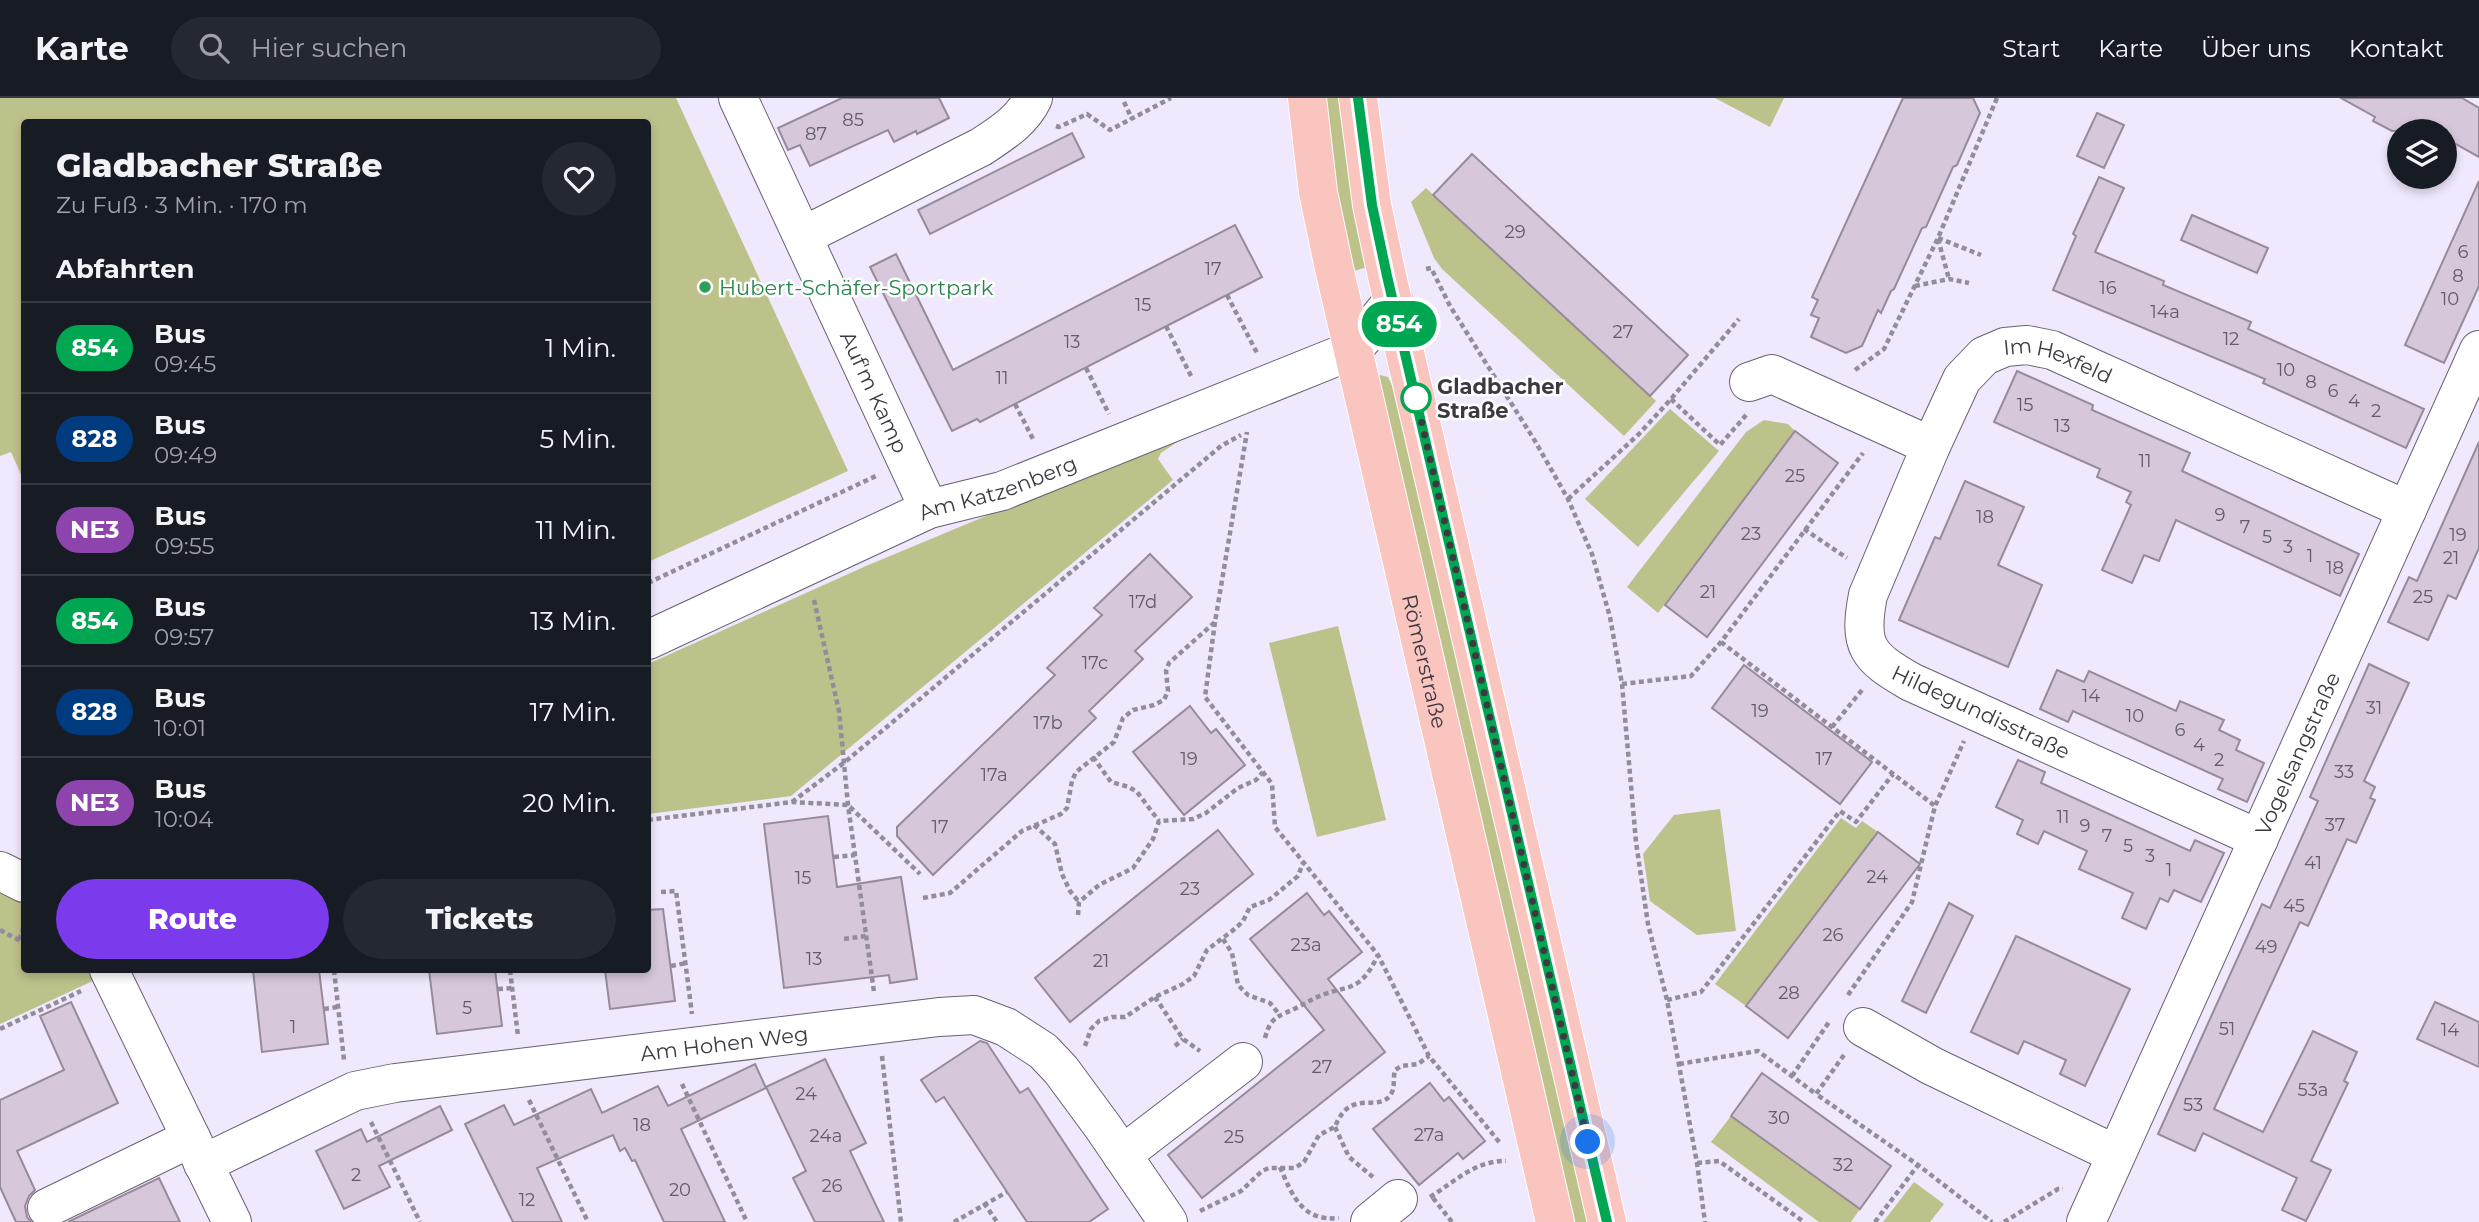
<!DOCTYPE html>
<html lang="de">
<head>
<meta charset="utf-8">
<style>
  :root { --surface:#171b24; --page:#242831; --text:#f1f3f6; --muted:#9ea1a6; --line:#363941; --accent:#7c3aed }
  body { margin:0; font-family:Montserrat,sans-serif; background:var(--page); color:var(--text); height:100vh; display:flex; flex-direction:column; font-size:26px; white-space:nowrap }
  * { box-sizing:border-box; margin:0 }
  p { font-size:23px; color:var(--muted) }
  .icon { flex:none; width:38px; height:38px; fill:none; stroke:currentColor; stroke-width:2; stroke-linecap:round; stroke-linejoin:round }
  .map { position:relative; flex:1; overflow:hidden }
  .details { position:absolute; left:21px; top:21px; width:630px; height:854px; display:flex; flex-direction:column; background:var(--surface); border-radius:7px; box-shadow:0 4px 10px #0003 }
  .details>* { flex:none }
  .badge { padding:0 14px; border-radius:23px; font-size:24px; line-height:46px }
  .fabs { position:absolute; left:2387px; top:21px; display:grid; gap:14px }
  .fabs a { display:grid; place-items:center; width:70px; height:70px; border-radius:50%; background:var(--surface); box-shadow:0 4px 10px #0003; font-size:35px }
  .you { position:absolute; width:35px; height:35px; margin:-18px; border:5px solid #fff; border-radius:50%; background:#1a73e8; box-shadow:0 0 0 10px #1a73e833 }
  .map>.badge { position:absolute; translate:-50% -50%; box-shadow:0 0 0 4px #fff }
  h2 { padding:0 35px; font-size:26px; line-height:63px }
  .round { display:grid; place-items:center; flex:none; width:74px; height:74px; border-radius:37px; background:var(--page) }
  .head { display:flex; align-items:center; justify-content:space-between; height:119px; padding:0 35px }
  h1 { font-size:33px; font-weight:800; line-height:52px }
  .button { display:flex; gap:14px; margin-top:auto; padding:14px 35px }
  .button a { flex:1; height:80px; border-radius:42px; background:var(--accent); color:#fff; font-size:28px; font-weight:800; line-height:80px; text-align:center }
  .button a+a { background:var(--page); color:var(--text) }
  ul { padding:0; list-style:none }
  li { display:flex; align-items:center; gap:21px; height:91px; padding:0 35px; border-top:2px solid var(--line) }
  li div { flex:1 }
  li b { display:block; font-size:26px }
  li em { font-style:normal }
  li .badge { min-width:77px; font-weight:700; text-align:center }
  header { display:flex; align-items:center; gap:42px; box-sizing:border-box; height:98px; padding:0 35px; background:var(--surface); border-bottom:2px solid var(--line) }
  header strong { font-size:33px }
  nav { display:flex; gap:38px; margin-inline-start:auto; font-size:24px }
  .search { width:490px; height:63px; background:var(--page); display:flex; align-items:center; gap:18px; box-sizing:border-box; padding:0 24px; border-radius:38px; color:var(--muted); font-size:26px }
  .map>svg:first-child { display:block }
  .green { fill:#bdc18a }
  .building { fill:#d6c8da; stroke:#978a9a; stroke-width:2 }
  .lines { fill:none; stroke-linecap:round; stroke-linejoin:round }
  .minor-casing { stroke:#686172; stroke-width:40 }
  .major-casing { stroke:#fff; stroke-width:40 }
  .path { stroke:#938d9b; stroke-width:4.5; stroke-dasharray:5 3.5; stroke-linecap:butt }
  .minor { stroke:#fff; stroke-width:38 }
  .major { stroke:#fac5bf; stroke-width:38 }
  .line-casing { stroke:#fff; stroke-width:16 }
  .line { stroke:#00a651; stroke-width:10 }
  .walk { stroke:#3d3941; stroke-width:7; stroke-dasharray:0 12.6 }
  .leisure-dot { fill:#2e9e5b; stroke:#fff; stroke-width:2.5 }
  .stop-dot { fill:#fff; stroke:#00a651; stroke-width:3.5 }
  .labels { text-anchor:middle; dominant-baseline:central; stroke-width:5; stroke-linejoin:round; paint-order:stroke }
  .number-label { font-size:18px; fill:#635d67 }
  .leisure-label { font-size:21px; fill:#27864d; stroke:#fff; text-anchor:start }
  .street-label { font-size:21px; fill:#3d3941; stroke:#fff }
  .stop-label { font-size:21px; font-weight:bold; fill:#3d3941; stroke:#fff; text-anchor:start }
</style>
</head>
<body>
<header>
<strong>Karte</strong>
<div class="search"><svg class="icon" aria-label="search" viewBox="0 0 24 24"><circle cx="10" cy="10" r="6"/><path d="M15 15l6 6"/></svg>Hier suchen</div>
<nav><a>Start</a><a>Karte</a><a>Über uns</a><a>Kontakt</a></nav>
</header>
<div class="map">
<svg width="2479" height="1124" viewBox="0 0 2479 1124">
  <rect width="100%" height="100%" fill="#f0e8fc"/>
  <g class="green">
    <path d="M0 0H676L848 373 648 464V24H24V383L11 354 0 358Z"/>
    <path d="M1323 0H1341L1368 169 1350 174 1336 104Z"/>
    <path d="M1715 0H1784L1770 29Z"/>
    <path d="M1426 90 1656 303 1624 338 1442 171 1434 160 1411 104Z"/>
    <path d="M1380 277 1388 279 1395 294 1590 1124H1572L1378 279Z"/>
    <path d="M1670 311 1719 353 1638 449 1585 401Z"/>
    <path d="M1764 322 1788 326 1795 333 1658 515 1627 489 1746 334Z"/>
    <path d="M1185 335 1186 338 1161 355 1158 361 1173 382 791 698 648 716V566L866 468Z"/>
    <path d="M1338 528 1386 722 1317 739 1269 545Z"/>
    <path d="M1720 711 1736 833 1697 837 1650 803 1643 756 1674 717Z"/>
    <path d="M1841 720 1856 730 1862 723 1878 734 1746 908 1715 886Z"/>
    <path d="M0 794 24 806V872H92L97 881 0 926Z"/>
    <path d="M1731 1018 1860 1111 1851 1124H1819L1711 1044Z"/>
    <path d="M1914 1084 1944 1106 1930 1124H1883Z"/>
  </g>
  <g class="building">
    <path d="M842 0H939L949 20 917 36 916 33 894 44 888 32 810 68 800 47 788 52 778 30Z"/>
    <path d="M1903 0H1973L1980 15 1957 67 1953 69 1926 129 1922 130 1894 191 1891 193 1881 215 1878 212 1862 248 1846 255 1811 239 1819 220 1811 217 1818 202 1812 199Z"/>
    <path d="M2341 0H2462L2479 10V59L2445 40V33H2392L2373 23 2375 19Z"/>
    <path d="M2097 15 2124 27 2104 70 2077 58Z"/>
    <path d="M1072 35 1084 59 930 136 918 112Z"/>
    <path d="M1472 56 1688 257 1650 298 1433 97Z"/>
    <path d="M2099 79 2124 90 2095 154 2164 183 2163 187 2251 224 2248 231 2424 311 2406 350 2263 285 2265 281 2053 192 2076 138 2073 136Z"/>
    <path d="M2479 83V188L2444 265 2405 247Z"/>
    <path d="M2192 117 2268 150 2257 175 2181 142Z"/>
    <path d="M1235 127 1262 179 980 324 977 321 952 333 870 169 896 156 953 272Z"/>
    <path d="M2017 273 2093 307 2092 312 2190 355 2182 373 2359 456 2340 498 2176 422 2159 463 2144 457 2132 485 2102 472 2131 407 2126 404 2131 394 2097 379 2100 371 1994 324Z"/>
    <path d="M1795 333 1838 365 1707 539 1665 507Z"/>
    <path d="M2479 344V450L2456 501 2448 497 2428 542 2388 524 2409 479 2417 483Z"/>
    <path d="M1965 383 2024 409 1998 467 2042 487 2008 569 1899 522 1935 439 1940 441Z"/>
    <path d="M1150 456 1192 499 1135 553 1143 561 1089 613 1096 620 933 777 897 738V729L1055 577 1047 570 1102 517 1094 510Z"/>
    <path d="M2369 566 2409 585 2364 683 2375 689 2370 700 2375 702 2356 745 2347 741 2308 828 2300 824 2214 1011 2263 1034 2313 933 2357 954 2344 983 2348 985 2311 1063 2331 1072 2306 1123 2282 1112 2297 1080 2203 1035 2195 1053 2158 1036 2262 806 2270 810 2318 703 2310 699Z"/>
    <path d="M1744 567 1872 664 1840 706 1712 610Z"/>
    <path d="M2057 572 2084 584 2089 573 2176 613 2180 603 2224 622 2219 632 2240 642 2236 652 2264 665 2247 704 2218 691 2223 681 2073 613 2068 624 2040 611Z"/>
    <path d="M1190 608 1211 635 1216 631 1245 667 1184 717 1133 654Z"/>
    <path d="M2018 662 2045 674 2041 685 2190 753 2195 742 2224 755 2201 804 2174 792 2168 804 2160 800 2146 831 2122 820 2133 795 2079 771 2087 753 2044 733 2038 746 2017 736 2023 722 1996 709Z"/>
    <path d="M828 718 837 789 901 779 917 881 890 885 889 877 784 890 764 726Z"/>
    <path d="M1218 732 1253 776 1070 924 1035 880Z"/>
    <path d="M1878 734 1920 766 1788 940 1746 908Z"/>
    <path d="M1307 795 1324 817 1329 813 1362 854 1328 881 1385 954 1202 1100 1168 1057 1324 932 1250 841Z"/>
    <path d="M1949 805 1973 818 1926 915 1902 903Z"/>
    <path d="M663 811 675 903 610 911 605 872H648V812Z"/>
    <path d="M2016 838 2130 891 2085 988 2060 976 2066 962 2024 943 2018 956 1971 934Z"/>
    <path d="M253 872H319L328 946 262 954Z"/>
    <path d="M429 872H495L502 928 437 936Z"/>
    <path d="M71 904 118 1005 17 1053 35 1092 29 1098 25 1108 27 1119 31 1124H16L0 1089V1002L64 972 40 918Z"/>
    <path d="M2435 904 2479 924V969L2417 941Z"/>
    <path d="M980 943 987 945 1020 995 1028 990 1108 1111 1089 1124H1027L944 999 936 1004 921 982Z"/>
    <path d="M825 961 866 1045 850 1053 884 1124H815L793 1080 806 1073 766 989Z"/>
    <path d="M755 966 766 990 681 1031 725 1124H664L635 1062 632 1063 625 1050 620 1053 613 1037 537 1070 562 1124H513L465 1026 504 1007 514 1027 591 991 602 1015 658 988 668 1008Z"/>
    <path d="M1762 975 1891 1068 1860 1111 1731 1018Z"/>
    <path d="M1430 985 1444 1003 1449 999 1485 1043 1463 1061 1458 1055 1419 1087 1373 1031Z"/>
    <path d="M440 1008 452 1032 379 1068 390 1089 344 1111 316 1053 361 1031 367 1044Z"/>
    <path d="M159 1080 180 1124H68Z"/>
  </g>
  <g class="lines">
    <defs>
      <g id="minor">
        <path id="s1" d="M738 0 929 411"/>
        <path d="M803 138 981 49C1002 35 1022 23 1033 0"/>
        <path d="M1749 284 1772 276 1931 348"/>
        <path id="s2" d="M648 542 929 411 1002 393 1353 252 1393 203"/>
        <path id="s3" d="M2259 741 1911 584C1867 559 1858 548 1868 497L1931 348 1962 281 1984 258 2005 249 2027 247 2052 252 2407 412"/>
        <path d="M0 773 24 785"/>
        <path d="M109 872 232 1124"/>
        <path d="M1863 929 1932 968 2115 1056"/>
        <path d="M1122 1057 1243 964"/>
        <path id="s4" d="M203 1066 355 993 395 985 939 919 974 917 1006 929 1043 953 1061 972 1103 1029 1168 1124"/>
        <path d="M47 1110 191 1040"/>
        <path d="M1370 1124 1398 1101"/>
        <path id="s5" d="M2086 1124 2479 252"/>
      </g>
      <g id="major">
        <path id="s6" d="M1307 0 1318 94 1334 170 1555 1124"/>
        <path d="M1358 0 1372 107 1387 178 1607 1124"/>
      </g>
    </defs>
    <use href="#minor" class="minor-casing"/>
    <use href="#major" class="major-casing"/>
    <g class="path">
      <path d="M1124 4 1132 21"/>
      <path d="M1056 28 1059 29 1087 16 1110 32 1171 0"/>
      <path d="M1938 140 1981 157"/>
      <path d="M1938 141 1949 181"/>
      <path d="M1426 171 1431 170 1450 208 1535 343 1568 401 1592 456 1610 519 1622 586 1636 744 1648 826 1667 902 1697 1065 1705 1124"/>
      <path d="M1915 188 1949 181 1969 185"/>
      <path d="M1227 197 1257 255"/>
      <path d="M1166 228 1192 280"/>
      <path d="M1086 270 1109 316"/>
      <path d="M1855 272 1884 251 1938 140 1997 0"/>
      <path d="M1671 301 1720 347 1747 316"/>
      <path d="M1015 306 1034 343"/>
      <path d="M1568 401 1639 336 1671 301 1739 221"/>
      <path d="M1804 431 1847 460"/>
      <path d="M648 485 878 377"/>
      <path d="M814 502 839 613 848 707 874 894"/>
      <path d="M1215 524 1205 599 1272 686 1275 729 1378 857 1429 958 1500 1045"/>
      <path d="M1721 544 1935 708"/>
      <path d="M1622 586 1691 578 1721 544 1863 355"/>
      <path d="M1832 629 1862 592"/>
      <path d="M1093 659 1111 684 1129 689 1137 694 1159 723"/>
      <path d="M792 704 845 664 1221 348 1241 337"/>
      <path d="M648 722 792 704 848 707 920 776"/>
      <path d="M1034 727 1055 746 1062 776 1070 793 1079 804"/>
      <path d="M834 759 855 757"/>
      <path d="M661 794 676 793 692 916"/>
      <path d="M923 800 950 795 1022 733 1061 716 1067 710 1072 683 1076 674 1114 644 1123 620 1133 612 1154 607 1164 602 1168 593 1166 573 1169 565 1215 524 1247 334"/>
      <path d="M1078 817 1079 804 1099 787 1133 770 1153 741 1159 723 1193 721 1206 715 1238 690 1256 682 1263 674"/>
      <path d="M0 832 24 845"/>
      <path d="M844 841 866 838"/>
      <path d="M1223 841 1232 855 1238 887 1248 897 1270 905 1279 916"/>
      <path d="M19 842 24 828"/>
      <path d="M671 868 686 865"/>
      <path d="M334 872 344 962"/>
      <path d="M510 872 518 938"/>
      <path d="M498 891 512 890"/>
      <path d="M1848 897 1912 804 1935 708 1964 643"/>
      <path d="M1155 899 1183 941 1200 953"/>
      <path d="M1667 902 1701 894 1840 713 1856 724 1893 676"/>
      <path d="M324 911 338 909"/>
      <path d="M0 931 81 893"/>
      <path d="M1265 940C1271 917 1279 919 1298 909 1308 904 1317 898 1328 895 1339 891 1349 891 1359 884 1368 877 1373 867 1378 857"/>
      <path d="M1085 948 1091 931 1099 923 1112 919H1125L1155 899 1183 886 1194 878 1207 852 1236 830 1243 823 1250 809 1269 802 1298 778 1303 765"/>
      <path d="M1175 948 1183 941"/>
      <path d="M1844 957 1816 996 1918 1067 1992 1124"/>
      <path d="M882 958 901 1124"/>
      <path d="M1679 966 1758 953 1816 996"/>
      <path d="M1792 978 1829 924"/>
      <path d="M682 986 747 1124"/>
      <path d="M529 1002 588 1124"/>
      <path d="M371 1024 420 1124"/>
      <path d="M1335 1029 1349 1059 1373 1079"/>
      <path d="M1697 1065 1719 1063 1804 1124"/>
      <path d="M1280 1069C1292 1097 1302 1124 1339 1120"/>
      <path d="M1430 1099C1456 1083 1474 1063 1506 1063"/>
      <path d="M1433 1100 1452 1124"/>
      <path d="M984 1105 997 1124"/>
      <path d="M1200 1113 1241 1093 1262 1073 1269 1070H1295L1304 1064 1319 1037 1335 1029C1351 987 1381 1018 1392 994 1395 987 1393 979 1395 972L1401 968 1418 966 1429 958"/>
      <path d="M954 1124 1007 1094"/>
      <path d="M1875 1124 1918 1067"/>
      <path d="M2004 1124 2058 1091H2063"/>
    </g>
    <use href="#minor" class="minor"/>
    <use href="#major" class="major"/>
  </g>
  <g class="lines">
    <defs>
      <path id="line" d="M1358 0 1372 107 1387 178 1607 1124"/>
    </defs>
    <use href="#line" class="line-casing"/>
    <use href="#line" class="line"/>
    <path class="walk" d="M1416 300 1588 1044"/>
  </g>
  <circle class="leisure-dot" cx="705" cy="189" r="7"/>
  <circle class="stop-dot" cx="1416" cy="300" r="14"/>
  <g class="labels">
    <g class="number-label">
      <text x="853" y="22">85</text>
      <text x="816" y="36">87</text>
      <text x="1515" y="134">29</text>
      <text x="2463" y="154">6</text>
      <text x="1213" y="171">17</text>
      <text x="2458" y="178">8</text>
      <text x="2108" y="190">16</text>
      <text x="2450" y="201">10</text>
      <text x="1143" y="207">15</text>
      <text x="2165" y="214">14a</text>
      <text x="1623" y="234">27</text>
      <text x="2231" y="241">12</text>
      <text x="1072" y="244">13</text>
      <text x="2286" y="272">10</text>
      <text x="1002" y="280">11</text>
      <text x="2311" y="284">8</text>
      <text x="2333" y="293">6</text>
      <text x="2354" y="303">4</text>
      <text x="2025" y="307">15</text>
      <text x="2376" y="313">2</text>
      <text x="2062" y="328">13</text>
      <text x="2145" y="363">11</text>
      <text x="1795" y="378">25</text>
      <text x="2220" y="417">9</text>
      <text x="1985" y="419">18</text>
      <text x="2245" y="429">7</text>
      <text x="1751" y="436">23</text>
      <text x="2458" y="437">19</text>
      <text x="2267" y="439">5</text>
      <text x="2288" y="449">3</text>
      <text x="2310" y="458">1</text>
      <text x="2451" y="460">21</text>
      <text x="2335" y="470">18</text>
      <text x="1708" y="494">21</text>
      <text x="2423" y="499">25</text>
      <text x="1143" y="504">17d</text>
      <text x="1095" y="565">17c</text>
      <text x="2091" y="598">14</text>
      <text x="2374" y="610">31</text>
      <text x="1760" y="613">19</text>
      <text x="2135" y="618">10</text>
      <text x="1048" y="625">17b</text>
      <text x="2180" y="632">6</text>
      <text x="2199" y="647">4</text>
      <text x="1189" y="661">19</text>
      <text x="1824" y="661">17</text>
      <text x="2219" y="662">2</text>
      <text x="2344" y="674">33</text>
      <text x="994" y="677">17a</text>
      <text x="2063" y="719">11</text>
      <text x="2335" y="727">37</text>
      <text x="2085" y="728">9</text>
      <text x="940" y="729">17</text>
      <text x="2107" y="738">7</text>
      <text x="2128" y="748">5</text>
      <text x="2150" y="758">3</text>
      <text x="2313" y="765">41</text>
      <text x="2169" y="772">1</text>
      <text x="1877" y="779">24</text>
      <text x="803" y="780">15</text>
      <text x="1190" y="791">23</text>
      <text x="2294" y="808">45</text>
      <text x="1833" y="837">26</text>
      <text x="1306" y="847">23a</text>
      <text x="2266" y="849">49</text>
      <text x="814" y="861">13</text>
      <text x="1101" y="863">21</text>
      <text x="1789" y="895">28</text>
      <text x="467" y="910">5</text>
      <text x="293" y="929">1</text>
      <text x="2227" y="931">51</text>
      <text x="2450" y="932">14</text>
      <text x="1322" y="969">27</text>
      <text x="2313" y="992">53a</text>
      <text x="806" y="996">24</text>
      <text x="2193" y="1007">53</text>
      <text x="1779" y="1020">30</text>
      <text x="642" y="1027">18</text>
      <text x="1429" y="1037">27a</text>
      <text x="826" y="1038">24a</text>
      <text x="1234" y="1039">25</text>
      <text x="1843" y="1067">32</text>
      <text x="356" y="1077">2</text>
      <text x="832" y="1088">26</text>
      <text x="680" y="1092">20</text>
      <text x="527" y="1102">12</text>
    </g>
    <g class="leisure-label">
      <text x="719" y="189">Hubert-Schäfer-Sportpark</text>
    </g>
    <g class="street-label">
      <text stroke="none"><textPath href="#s3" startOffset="836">Im Hexfeld</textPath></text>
      <text stroke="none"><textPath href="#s1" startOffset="324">Auf'm Kamp</textPath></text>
      <text stroke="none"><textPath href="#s2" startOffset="382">Am Katzenberg</textPath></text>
      <text stroke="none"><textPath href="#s6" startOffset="576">Römerstraße</textPath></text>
      <text transform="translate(1981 614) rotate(25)">Hildegundisstraße</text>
      <text stroke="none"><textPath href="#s5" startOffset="514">Vogelsangstraße</textPath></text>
      <text stroke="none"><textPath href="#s4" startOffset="541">Am Hohen Weg</textPath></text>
    </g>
    <g class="stop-label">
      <text x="1437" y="288">Gladbacher<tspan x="1437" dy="24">Straße</tspan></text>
    </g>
  </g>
</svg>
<div class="fabs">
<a><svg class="icon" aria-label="layers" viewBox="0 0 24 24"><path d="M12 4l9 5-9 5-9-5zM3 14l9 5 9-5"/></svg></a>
</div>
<div class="you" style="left:1588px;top:1044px"></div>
<b class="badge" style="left:1399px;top:226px;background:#00a651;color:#fff">854</b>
<section class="details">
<div class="head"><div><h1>Gladbacher Straße</h1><p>Zu Fuß · 3 Min. · 170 m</p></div><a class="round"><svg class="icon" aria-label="heart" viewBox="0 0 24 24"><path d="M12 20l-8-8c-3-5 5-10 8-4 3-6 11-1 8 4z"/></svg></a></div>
<h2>Abfahrten</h2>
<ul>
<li><span class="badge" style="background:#00a651;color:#fff">854</span><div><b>Bus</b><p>09:45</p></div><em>1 Min.</em></li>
<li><span class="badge" style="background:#003b80;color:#fff">828</span><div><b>Bus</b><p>09:49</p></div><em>5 Min.</em></li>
<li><span class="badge" style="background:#8e44ad;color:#fff">NE3</span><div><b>Bus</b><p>09:55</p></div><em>11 Min.</em></li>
<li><span class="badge" style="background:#00a651;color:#fff">854</span><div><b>Bus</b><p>09:57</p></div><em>13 Min.</em></li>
<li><span class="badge" style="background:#003b80;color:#fff">828</span><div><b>Bus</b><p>10:01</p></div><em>17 Min.</em></li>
<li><span class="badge" style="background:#8e44ad;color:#fff">NE3</span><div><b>Bus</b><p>10:04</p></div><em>20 Min.</em></li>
</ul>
<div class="button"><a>Route</a><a>Tickets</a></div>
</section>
</div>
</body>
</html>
